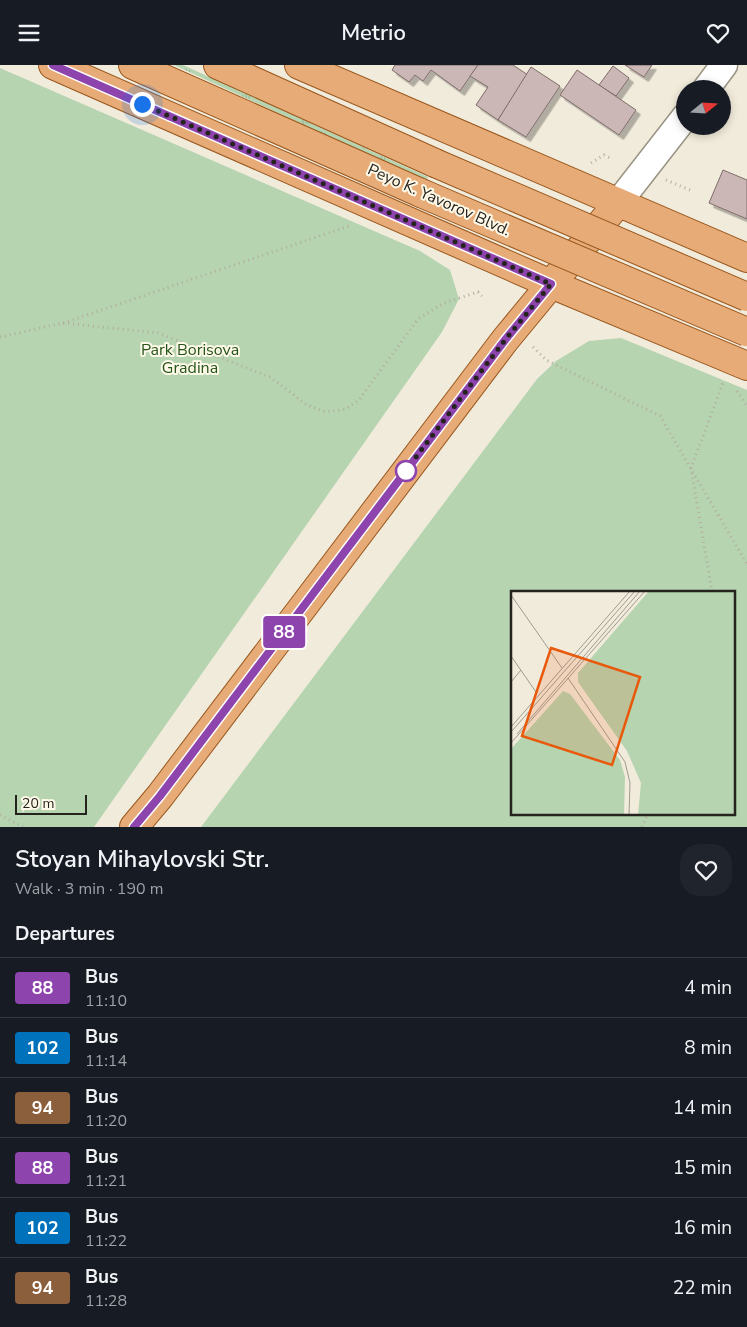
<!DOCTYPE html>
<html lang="en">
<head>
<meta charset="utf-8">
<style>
  :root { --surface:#171b24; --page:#20242c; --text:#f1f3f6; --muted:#9ea1a6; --line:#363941 }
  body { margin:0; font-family:"Nunito Sans",sans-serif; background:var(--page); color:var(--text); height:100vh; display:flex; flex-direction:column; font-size:19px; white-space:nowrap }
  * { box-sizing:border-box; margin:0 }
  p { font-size:16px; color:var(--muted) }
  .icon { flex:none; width:28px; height:28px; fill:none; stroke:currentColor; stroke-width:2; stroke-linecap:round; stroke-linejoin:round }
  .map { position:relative; height:762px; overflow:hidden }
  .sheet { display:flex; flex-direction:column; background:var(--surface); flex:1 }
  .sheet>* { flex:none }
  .badge { padding:0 10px; border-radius:4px; font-size:18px; line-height:32px }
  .needle { width:32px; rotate:72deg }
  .tools { position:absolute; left:676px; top:15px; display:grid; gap:10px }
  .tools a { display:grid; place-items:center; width:55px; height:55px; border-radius:50%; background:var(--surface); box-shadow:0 2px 8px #0003; font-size:25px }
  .scale { position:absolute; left:15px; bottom:12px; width:72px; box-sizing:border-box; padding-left:5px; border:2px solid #25231d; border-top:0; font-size:14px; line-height:18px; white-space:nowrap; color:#25231d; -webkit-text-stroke:4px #fef9e8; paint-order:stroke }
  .you { position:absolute; width:25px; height:25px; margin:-12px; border:4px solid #fff; border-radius:50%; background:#1a73e8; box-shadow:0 0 0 8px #1a73e833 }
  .map>.badge { position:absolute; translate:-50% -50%; box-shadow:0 0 0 2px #fff }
  h2 { padding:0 15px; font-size:19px; line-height:45px }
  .round { display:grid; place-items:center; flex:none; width:52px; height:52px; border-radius:20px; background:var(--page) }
  .head { display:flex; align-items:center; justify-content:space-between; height:85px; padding:0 15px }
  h1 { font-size:24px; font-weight:600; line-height:38px }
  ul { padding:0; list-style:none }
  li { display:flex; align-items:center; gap:15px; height:60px; padding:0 15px; border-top:1px solid var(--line) }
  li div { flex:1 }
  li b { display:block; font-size:19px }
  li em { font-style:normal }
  li .badge { min-width:55px; font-weight:700; text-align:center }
  header { display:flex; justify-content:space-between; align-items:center; height:65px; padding:0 15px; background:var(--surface); font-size:22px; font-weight:600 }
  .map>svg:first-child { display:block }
  .grass { fill:url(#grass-tufts) }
  .park { fill:#b6d4b0; fill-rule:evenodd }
  .building { fill:#cbb7b5; stroke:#7e6c6a; filter:url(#shadow) }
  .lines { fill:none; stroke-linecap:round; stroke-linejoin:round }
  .minor-casing { stroke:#989383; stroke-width:29 }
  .major-casing { stroke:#99571d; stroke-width:30 }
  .path { stroke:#b1ada0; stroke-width:3; stroke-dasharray:1 4; stroke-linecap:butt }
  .minor { stroke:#fff; stroke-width:26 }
  .major { stroke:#e7ab77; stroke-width:28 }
  .major-bridge-casing { stroke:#99571d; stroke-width:30; stroke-linecap:butt }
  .major-bridge { stroke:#e7ab77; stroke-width:28 }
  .line-casing { stroke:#fff; stroke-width:11 }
  .line { stroke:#8e44ad; stroke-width:8 }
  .walk { stroke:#25231d; stroke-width:5; stroke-dasharray:0 9 }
  .stop-dot { fill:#fff; stroke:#8e44ad; stroke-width:2.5 }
  .labels { text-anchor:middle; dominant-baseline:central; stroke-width:4; stroke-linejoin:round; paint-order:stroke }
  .street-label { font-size:16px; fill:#25231d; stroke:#fef9e8 }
  .park-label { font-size:16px; fill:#245419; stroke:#fef9e8 }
  .inset-road { fill:none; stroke:#9f9b8f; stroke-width:1 }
  .view { fill:#e8590c; fill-opacity:0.15; stroke:#e8590c; stroke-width:2.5 }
  .inset-edge { fill:none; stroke:#25231d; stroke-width:2.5 }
</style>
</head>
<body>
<header><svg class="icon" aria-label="menu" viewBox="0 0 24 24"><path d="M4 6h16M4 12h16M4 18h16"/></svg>Metrio<svg class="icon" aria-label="heart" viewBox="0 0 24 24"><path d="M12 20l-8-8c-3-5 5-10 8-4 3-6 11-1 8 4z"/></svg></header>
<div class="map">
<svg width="747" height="762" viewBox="0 0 747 762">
  <defs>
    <pattern id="grass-tufts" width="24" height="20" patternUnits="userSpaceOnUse" patternTransform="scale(1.25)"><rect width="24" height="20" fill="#b6d4b0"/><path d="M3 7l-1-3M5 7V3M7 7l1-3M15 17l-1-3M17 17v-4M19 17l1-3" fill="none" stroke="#9cb697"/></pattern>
    <filter id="shadow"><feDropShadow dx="4.5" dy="4.5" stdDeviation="0" flood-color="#0004"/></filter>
  </defs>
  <rect width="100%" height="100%" fill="#f1ebdb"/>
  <path class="grass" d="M174 0H183L428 112 426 116Z"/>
  <g class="park">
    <path d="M0 3 420 186 450 205 459 234 442 267 94 762H0Z"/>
    <path d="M621 273 747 325V762H201L537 314 556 296 589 276ZM512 527H733V748H512Z"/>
  </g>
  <g class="building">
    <path d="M395 0H478L460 26 431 5 423 16 415 10 409 17 392 5Z"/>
    <path d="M478 0H513L528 10 498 55 476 40 488 22 470 11Z"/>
    <path d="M625 0H652L644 12Z"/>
    <path d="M613 1 629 13 616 31 599 20Z"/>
    <path d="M531 2 560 21 526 72 498 55Z"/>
    <path d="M577 5 636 45 619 70 560 30Z"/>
    <path d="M723 105 747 115V154L709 138Z"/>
  </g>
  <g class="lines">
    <defs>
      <g id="minor">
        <path d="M706 24 724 0"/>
        <path d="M618 138 685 52"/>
      </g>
      <g id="major">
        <path d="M53 0 551 219 747 301"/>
        <path d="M133 0 421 128"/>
        <path d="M218 0 435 98"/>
        <path d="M299 0 747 193"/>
        <path d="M134 762 160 731 505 275 618 138"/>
      </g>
    </defs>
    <use href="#minor" class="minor-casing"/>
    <use href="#major" class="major-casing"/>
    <g class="path">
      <path d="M591 98 604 90 610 93"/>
      <path d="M666 115 690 125"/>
      <path d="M63 258 158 268 270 312 307 340 326 347 346 344 359 335 418 254 444 238 478 227 482 231"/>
      <path d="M0 272 63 258 352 160"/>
      <path d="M533 282 546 295 660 351 747 499"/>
      <path d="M737 326 747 341"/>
      <path d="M712 527 691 403 723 318"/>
      <path d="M0 750 23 762"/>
      <path d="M642 762 648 748"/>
    </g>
    <use href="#minor" class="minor"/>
    <use href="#major" class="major"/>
    <defs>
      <g id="major-bridge">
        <path d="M435 98 747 232"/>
        <path d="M421 128 747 267"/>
      </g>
    </defs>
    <use href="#major-bridge" class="major-bridge-casing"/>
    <use href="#major-bridge" class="major-bridge"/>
  </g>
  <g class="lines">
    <defs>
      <path id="line" d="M53 0 551 219 505 275 160 731 134 762"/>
    </defs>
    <use href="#line" class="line-casing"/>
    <use href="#line" class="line"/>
    <path class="walk" d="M142 39 551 219 505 275 403 409 406 406"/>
  </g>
  <circle class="stop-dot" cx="406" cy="406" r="10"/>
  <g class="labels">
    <g class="street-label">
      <text transform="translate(439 135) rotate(24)">Peyo K. Yavorov Blvd.</text>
    </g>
    <g class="park-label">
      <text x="190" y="285">Park Borisova<tspan x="190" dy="18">Gradina</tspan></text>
    </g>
  </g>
  <g transform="translate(511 526)">
    <rect width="224" height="224" fill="#f1ebdb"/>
    <path d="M138 0H224V224H127L130 192 116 160 67 91V82ZM52 100 59 103 109 169 114 186 113 224H0V158Z" fill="#b6d4b0"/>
    <path class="inset-road" d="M0 4 51 77M0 65 25 101M57 87 114 171 119 192 118 224M0 91 10 79M0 136 119 0M0 141 124 0M6 143 129 0M0 152 134 0"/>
    <path class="view" d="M40 57 129 86 101 174 11 145Z"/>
    <rect width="224" height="224" class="inset-edge"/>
  </g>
</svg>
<div class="tools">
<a><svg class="needle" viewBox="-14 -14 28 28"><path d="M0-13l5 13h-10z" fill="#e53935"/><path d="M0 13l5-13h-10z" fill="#9ea1a6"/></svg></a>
</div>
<div class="scale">20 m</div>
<div class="you" style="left:142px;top:39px"></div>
<b class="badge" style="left:284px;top:567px;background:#8e44ad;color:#fff">88</b>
</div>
<section class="sheet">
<div class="head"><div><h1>Stoyan Mihaylovski Str.</h1><p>Walk · 3 min · 190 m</p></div><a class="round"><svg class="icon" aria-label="heart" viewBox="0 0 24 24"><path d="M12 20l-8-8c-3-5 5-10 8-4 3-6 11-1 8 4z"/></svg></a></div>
<h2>Departures</h2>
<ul>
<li><span class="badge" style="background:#8e44ad;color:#fff">88</span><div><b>Bus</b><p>11:10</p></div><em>4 min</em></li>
<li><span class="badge" style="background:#0072bc;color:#fff">102</span><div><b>Bus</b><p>11:14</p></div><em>8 min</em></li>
<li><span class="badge" style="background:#8b5e3c;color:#fff">94</span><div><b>Bus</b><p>11:20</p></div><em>14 min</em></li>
<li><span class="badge" style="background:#8e44ad;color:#fff">88</span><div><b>Bus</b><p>11:21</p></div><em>15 min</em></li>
<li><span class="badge" style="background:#0072bc;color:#fff">102</span><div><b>Bus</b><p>11:22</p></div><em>16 min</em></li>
<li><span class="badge" style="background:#8b5e3c;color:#fff">94</span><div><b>Bus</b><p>11:28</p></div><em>22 min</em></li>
</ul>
</section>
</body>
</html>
